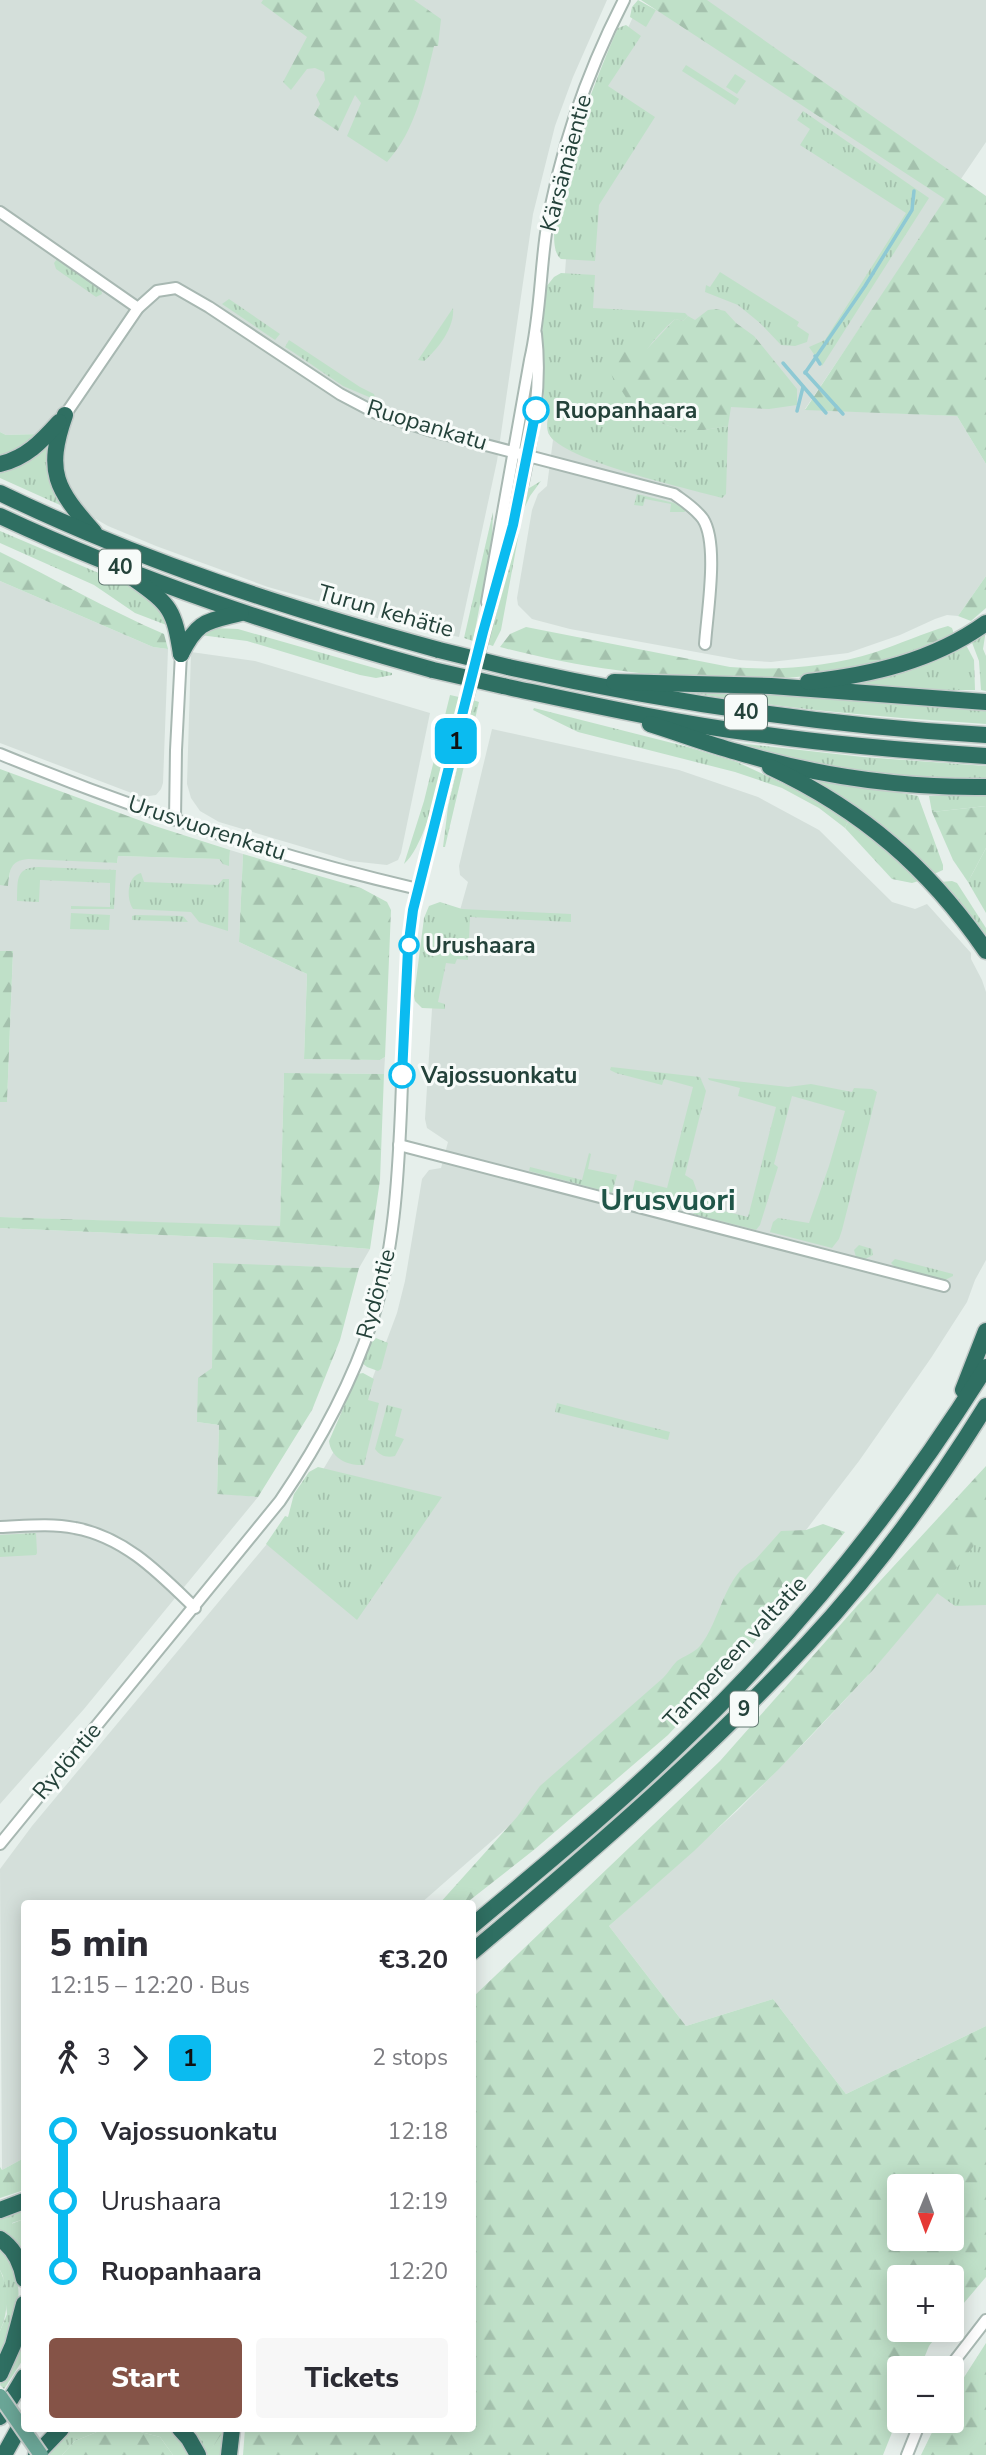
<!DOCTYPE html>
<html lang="en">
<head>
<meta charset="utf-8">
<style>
  :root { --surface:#fff; --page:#f7f7f7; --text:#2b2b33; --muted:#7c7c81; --accent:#855347 }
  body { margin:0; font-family:"Nunito Sans",sans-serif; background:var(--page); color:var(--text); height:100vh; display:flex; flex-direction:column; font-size:26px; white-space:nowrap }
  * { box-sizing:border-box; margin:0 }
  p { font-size:23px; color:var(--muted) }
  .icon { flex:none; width:38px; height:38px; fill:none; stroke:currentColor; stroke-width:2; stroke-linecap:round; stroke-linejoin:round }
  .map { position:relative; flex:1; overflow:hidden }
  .side { position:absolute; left:21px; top:1900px; width:455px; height:532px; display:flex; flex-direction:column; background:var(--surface); border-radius:7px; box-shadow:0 4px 18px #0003 }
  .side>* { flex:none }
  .badge { padding:0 14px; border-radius:10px; font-size:24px; line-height:46px }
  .needle { width:46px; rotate:181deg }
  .controls { position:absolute; left:887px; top:2174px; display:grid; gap:14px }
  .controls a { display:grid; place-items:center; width:77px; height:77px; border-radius:7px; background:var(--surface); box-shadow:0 4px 18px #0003; font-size:35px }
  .map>.badge { position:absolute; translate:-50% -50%; box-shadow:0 0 0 4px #fff }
  .legs { display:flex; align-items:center; gap:10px; height:77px; padding:0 28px; font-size:23px }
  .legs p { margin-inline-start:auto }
  .overview { display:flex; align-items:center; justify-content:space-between; height:119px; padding:0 28px }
  h1 { font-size:38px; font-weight:800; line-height:52px }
  .button { display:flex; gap:14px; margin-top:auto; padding:14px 28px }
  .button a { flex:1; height:80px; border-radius:7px; background:var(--accent); color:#fff; font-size:28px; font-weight:800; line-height:80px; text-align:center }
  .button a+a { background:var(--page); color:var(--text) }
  ul { padding:0 28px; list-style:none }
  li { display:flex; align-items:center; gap:24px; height:70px; font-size:26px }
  li i { display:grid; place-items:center; width:10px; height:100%; margin:0 9px; background:currentColor }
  li i::after { content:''; width:18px; height:18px; margin:-9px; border:5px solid; border-radius:50%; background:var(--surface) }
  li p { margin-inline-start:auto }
  li:first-child i { background:linear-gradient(#0000 50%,currentColor 0) }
  li:last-child i { background:linear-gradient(currentColor 50%,#0000 0) }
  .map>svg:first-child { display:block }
  .built { fill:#d4dfda }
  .grass { fill:url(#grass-tufts) }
  .forest { fill:url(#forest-firs); fill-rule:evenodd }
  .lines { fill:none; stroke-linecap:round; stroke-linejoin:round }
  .stream { stroke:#8ec9d4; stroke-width:3.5 }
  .minor-casing { stroke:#a8b8b2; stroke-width:14 }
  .highway-casing { stroke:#c2cac8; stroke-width:19 }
  .minor { stroke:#fff; stroke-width:10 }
  .highway { stroke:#2f6f62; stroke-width:16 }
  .major-bridge-casing { stroke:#c2cac8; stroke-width:18; stroke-linecap:butt }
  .highway-bridge-casing { stroke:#c2cac8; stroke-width:19; stroke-linecap:butt }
  .major-bridge { stroke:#6aa596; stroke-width:14 }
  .highway-bridge { stroke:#2f6f62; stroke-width:16 }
  .line-1-casing { stroke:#fff; stroke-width:16 }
  .line-1 { stroke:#0bbbf0; stroke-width:10 }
  .stop-1-dot { fill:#fff; stroke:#0bbbf0; stroke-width:3.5 }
  .labels { text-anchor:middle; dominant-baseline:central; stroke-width:6; stroke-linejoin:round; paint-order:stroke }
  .shield { fill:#f7fbf9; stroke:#637a73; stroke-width:2 }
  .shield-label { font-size:21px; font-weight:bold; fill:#24423a }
  .street-label { font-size:23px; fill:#24423a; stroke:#f7fbf9 }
  .stop-label { font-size:23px; font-weight:bold; fill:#24423a; stroke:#f7fbf9; text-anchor:start }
  .district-label { font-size:30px; font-weight:bold; fill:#1f5548; stroke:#f7fbf9 }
</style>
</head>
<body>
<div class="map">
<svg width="986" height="2455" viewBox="0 0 986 2455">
  <defs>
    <pattern id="grass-tufts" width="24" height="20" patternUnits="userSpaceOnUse" patternTransform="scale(1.75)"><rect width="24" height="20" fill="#bfe0c8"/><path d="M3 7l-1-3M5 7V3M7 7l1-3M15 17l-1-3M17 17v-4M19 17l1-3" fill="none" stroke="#a4c1ad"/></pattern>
    <pattern id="forest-firs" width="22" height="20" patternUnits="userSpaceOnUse" patternTransform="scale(1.75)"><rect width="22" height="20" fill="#bfe0c8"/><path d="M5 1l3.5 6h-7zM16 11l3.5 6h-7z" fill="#a4c1ad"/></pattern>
  </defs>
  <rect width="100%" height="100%" fill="#e6efeb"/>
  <g class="built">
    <path d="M0 0H607L573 77 555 126 533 214 497 461 459 637 395 623 268 587 156 546 108 526 94 518 75 502 39 434 6 435 0 432Z"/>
    <path d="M665 0H986V142L805 409 957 416 986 464V576L958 616 947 615 935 619 900 635 848 653 771 662 740 660 570 629 532 619 518 605 517 598 532 510 538 494 547 486 553 440 548 433 547 424 561 329 569 217 612 62 633 17 655 11Z"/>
    <path d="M0 581 153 647 168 649 163 783 161 789 156 795 142 797 0 743Z"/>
    <path d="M191 652 255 661 430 713 401 853 398 860 387 865 350 861 219 822 200 811 191 798 187 784Z"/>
    <path d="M492 729 679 770 758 797 819 830 892 902 915 909 927 904 971 953V959L982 980 986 992V1260L975 1280 967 1302 931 1358 859 1461 806 1530 708 1641 543 1796 420 1904H24V2158L2 2170 0 1869 32 1826 291 1515 324 1468 348 1428 373 1377 397 1313 405 1281 422 1179 429 1170 441 1168 448 1142 427 1128 425 1119 432 1009 468 882 460 875 459 866Z"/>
    <path d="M230 850 243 854 239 942 307 974 304 1059 380 1060 385 1057 384 1074 284 1073 280 1227 0 1217V1102H7L13 952 0 951V885H8L11 865 22 859 38 858 117 863 118 856 219 859 229 865Z"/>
    <path d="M0 1228 231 1238 370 1249 359 1268 213 1264 212 1368 197 1422 219 1425 217 1493 258 1497 84 1709 0 1804Z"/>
    <path d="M986 1530V2026L846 2094 773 1999 686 2026 609 1926 737 1811 810 1737 873 1670Z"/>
  </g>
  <g class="grass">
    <path d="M638 0 656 10 646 27 630 17 632 7Z"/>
    <path d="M626 25 641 36 608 86 655 117 599 205 595 261 561 259C532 237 603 60 618 28Z"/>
    <path d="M686 65 739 99 735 105 682 71Z"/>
    <path d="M735 74 746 81 737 94 726 87Z"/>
    <path d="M803 111 929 198 822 366 809 347 825 340 906 213 800 145 810 129 797 120Z"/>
    <path d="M57 259 101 288 102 294 96 297 56 269 54 263Z"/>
    <path d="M720 272 799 322 797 326 809 334 807 342 795 346 781 345 760 323 738 305 705 292 706 285 710 287Z"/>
    <path d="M561 273 595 275 593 308 685 313 688 316 683 321 675 319C652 338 637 364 621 388L637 415 681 430H704L728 426 726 494 722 498C690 489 561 460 549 434 545 426 549 416 550 407L545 406 542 380V333L546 287 554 277Z"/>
    <path d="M229 299 280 334 275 340 222 304Z"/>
    <path d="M453 308C455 327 438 349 424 361L418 360Z"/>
    <path d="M289 340 360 387 374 394 376 400 343 386 293 352 285 347Z"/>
    <path d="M0 432 6 435 39 434 30 443 0 458Z"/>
    <path d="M51 441 62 503 60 505 0 478V469Z"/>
    <path d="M541 481 530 496 523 511 501 630 493 646 487 644 519 509 526 490Z"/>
    <path d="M637 494 674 503 684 509 685 512H670L671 504 645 499 643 506 634 505Z"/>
    <path d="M493 512 492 541 473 641 464 638Z"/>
    <path d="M0 531 148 594 160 607 169 626 135 613 94 585 0 543Z"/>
    <path d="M214 628 238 629 392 673V675L376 678 360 675 247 641 200 635Z"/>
    <path d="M986 630 983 649 986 656V691L981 690 979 661 971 640Z"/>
    <path d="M965 643 974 660 975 690H934L829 684Z"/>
    <path d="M677 690H721L986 708V724C883 717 779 709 677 690Z"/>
    <path d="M450 695 459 697C449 736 432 839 404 864L424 801Z"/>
    <path d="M473 700 479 702 445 847H443L448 807Z"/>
    <path d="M534 708 688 747 737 762 823 802 849 819 845 828 819 808 782 788 735 772 578 732 533 710Z"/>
    <path d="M728 742 863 757 986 766V782L893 777 780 757Z"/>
    <path d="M798 774 918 796 943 865V870L934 874 901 843 859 809Z"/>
    <path d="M986 794V806L932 812 929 796Z"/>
    <path d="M986 848V913L968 882Z"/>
    <path d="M39 867 116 870 114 909H71V906L110 907V883L40 880 39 902 17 901C18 882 14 867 39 867Z"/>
    <path d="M141 873 144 882 218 885 223 879H229L228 931 199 922 191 912 133 909C126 898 127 876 141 873Z"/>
    <path d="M952 881 957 883 986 928V946L940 882Z"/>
    <path d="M440 902 462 909 571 914V922L470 917 468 960 457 959 455 964 446 963 438 1002 445 1004V1009L422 1008 415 1001 414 996 424 918 429 906Z"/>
    <path d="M71 913 110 915 109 930 70 929Z"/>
    <path d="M136 915 183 916 188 922 132 920V916Z"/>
    <path d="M611 1067 700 1077 706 1091 685 1175 693 1180 698 1194 677 1209 631 1197 635 1180 667 1188 693 1087 664 1079 662 1085 616 1073 610 1070Z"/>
    <path d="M708 1078 788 1087 811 1084 852 1092 854 1088 872 1089 877 1092 842 1230 839 1239 832 1248 770 1232 773 1222 778 1218 809 1223 829 1166 845 1111 792 1096 774 1164 778 1167 760 1225 756 1230 693 1214 701 1205 711 1198V1208L748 1217 776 1107 738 1096 740 1088 709 1080Z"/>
    <path d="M589 1153 591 1154 588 1169 617 1175 612 1193 529 1171 530 1167 582 1180Z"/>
    <path d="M859 1245 872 1249 873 1255 865 1259 856 1257 854 1250Z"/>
    <path d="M895 1259 953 1274V1276L945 1280 896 1268 891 1263Z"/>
    <path d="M376 1338 388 1343 381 1369 378 1371 367 1367 362 1363 370 1344Z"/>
    <path d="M363 1373 374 1379 368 1400 379 1403 364 1465C347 1466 331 1458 329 1441L358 1374Z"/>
    <path d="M557 1403 670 1432 668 1440 555 1412Z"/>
    <path d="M387 1405 402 1409 395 1436 404 1439 395 1456C387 1458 380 1456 375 1449Z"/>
    <path d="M318 1467 442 1497 357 1620 266 1544 285 1516 288 1517 294 1494 309 1472Z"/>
    <path d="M986 1527V1605L955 1606 937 1593Z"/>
    <path d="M36 1533 37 1553 36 1555 0 1557V1535Z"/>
    <path d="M24 2208V2219L12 2223 24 2247V2264L0 2233V2217Z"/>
    <path d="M0 2246C7 2251 9 2256 12 2264 27 2299 13 2325 0 2358V2331L7 2314 3 2276 0 2270Z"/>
    <path d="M24 2323V2358L4 2389 0 2385Z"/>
    <path d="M73 2429H104L75 2441 62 2455H50L48 2451Z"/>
    <path d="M129 2429H170L179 2438 189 2455H173L160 2437Z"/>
    <path d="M188 2429H194L210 2450 221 2435V2429H226L224 2455H203Z"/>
  </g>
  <g class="forest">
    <path d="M263 0H414L441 19 438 46H434C424 87 416 130 387 162L347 136 361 103 355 95 338 131 314 115 320 104 316 95 325 80 324 72 315 68 307 69 291 90 283 82 307 37 261 3Z"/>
    <path d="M641 0H707L986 196V464L957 416 805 410 945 199Z"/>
    <path d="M716 309 725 311 736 323 754 336 797 389V405L769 409 731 407 728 426 704 430H681L637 415 606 366 608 353 619 350 647 349 675 319 683 321 688 316 695 320 708 310Z"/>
    <path d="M0 552C55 579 108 610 164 634L168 649 153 647 0 581Z"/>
    <path d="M986 576V608L971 621 958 616Z"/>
    <path d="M948 626 952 628 954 634C837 703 626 681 500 647L510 634 526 627 730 667C778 671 829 667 876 652 900 644 923 633 948 626Z"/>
    <path d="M0 769 155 826 230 850 229 866 223 864 219 859 118 856 117 863 28 859C10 861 10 869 8 886L0 885Z"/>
    <path d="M877 804C930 806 923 820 938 864L872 815 868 806Z"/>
    <path d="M986 806V848L968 882 953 860 932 812Z"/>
    <path d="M849 819 922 880 912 883 892 879 845 828Z"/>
    <path d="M243 854 361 888 387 902 391 910 385 1057 380 1060 304 1059 307 974 239 942Z"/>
    <path d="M0 951H13L7 1102H0Z"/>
    <path d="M284 1073 384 1074 380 1180 370 1249 231 1238 0 1228V1217L280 1226Z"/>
    <path d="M213 1263 359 1268 340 1340 312 1410 258 1497 217 1494 219 1425 197 1422 198 1378 212 1368Z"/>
    <path d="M986 1466V1530L932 1600 873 1670 778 1770 694 1851 609 1926 686 2026 773 1999 846 2094 986 2026V2277L952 2317V2277H900V2329H942L929 2346 920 2368H900L899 2415 883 2455H243L245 2429H472L473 1997 720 1761 857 1606ZM900 2186H952V2238H900Z"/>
    <path d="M823 1524 845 1532 752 1645 668 1735 535 1849 465 1904H439L517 1817 540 1786 663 1678C668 1673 672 1666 677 1661 684 1656 694 1653 700 1646 720 1622 725 1572 755 1560L781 1531 806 1530Z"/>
    <path d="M24 2158V2190L0 2198V2167L2 2170Z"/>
    <path d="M24 2219V2247L11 2224Z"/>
    <path d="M0 2270C9 2289 9 2311 0 2331Z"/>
    <path d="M986 2343V2455H921L938 2420H952V2396Z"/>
    <path d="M104 2429H129L160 2437 173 2455H62L75 2441Z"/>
    <path d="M194 2429H221V2435L210 2451Z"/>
  </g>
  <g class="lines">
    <g class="stream">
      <path d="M815 356 820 364"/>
      <path d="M783 363 826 413"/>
      <path d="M805 372 843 414"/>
      <path d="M805 373 865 286 912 210 914 191"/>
      <path d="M797 411 803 387"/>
    </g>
    <defs>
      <g id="minor">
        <path d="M0 212 138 308"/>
        <path d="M65 415 138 308 157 291 176 288 209 307 340 394 376 413 432 431 674 494C685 502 695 508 703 519 719 544 707 613 705 644"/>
        <path d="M487 602 530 360C540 318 540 275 546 233 559 153 587 72 624 0"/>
        <path d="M0 754C136 810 275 856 418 889"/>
        <path d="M175 819 176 750 181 654"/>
        <path d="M399 1145 944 1286"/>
        <path d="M0 1527C25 1526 51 1523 75 1528 125 1537 160 1574 195 1608"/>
        <path d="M0 1844 280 1501C318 1445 351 1386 372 1321 394 1253 398 1180 401 1110 403 1056 405 1003 408 949L413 910 523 482C533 432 542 385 536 334"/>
        <path d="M949 2368 986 2320"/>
        <path d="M907 2455 921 2420"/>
      </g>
      <g id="highway">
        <path d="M65 415C45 472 56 489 94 532"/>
        <path d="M0 464C26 458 41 442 59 422"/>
        <path d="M0 493C140 561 289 609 439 650"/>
        <path d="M0 516C139 581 285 629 433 670"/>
        <path d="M134 579C171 605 174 610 181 654"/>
        <path d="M181 654C198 620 206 622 241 613"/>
        <path d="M508 667C666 702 825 726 986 735"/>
        <path d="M614 682 771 686 986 702"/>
        <path d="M808 682C871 675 933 661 986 623"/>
        <path d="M503 686C588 704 673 723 759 734 834 745 910 751 986 756"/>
        <path d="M650 724C679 733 707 744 737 752 817 776 903 788 986 787"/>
        <path d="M770 767C862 810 929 868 986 951"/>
        <path d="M963 1390 986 1331"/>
        <path d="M472 1926C541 1868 611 1811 676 1748 795 1635 899 1506 986 1367"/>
        <path d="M472 1952C589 1854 704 1755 808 1643 875 1571 934 1490 986 1406"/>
        <path d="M0 2210 24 2201"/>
        <path d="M0 2239C14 2248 21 2263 24 2279"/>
        <path d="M0 2374 13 2345 24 2304"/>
        <path d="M0 2417 24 2377"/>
        <path d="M180 2429 189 2439 198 2455"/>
        <path d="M4 2455 24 2419"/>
        <path d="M36 2455 61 2429"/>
        <path d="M229 2455 232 2429"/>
      </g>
    </defs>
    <use href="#minor" class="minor-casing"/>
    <use href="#highway" class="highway-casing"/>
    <use href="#minor" class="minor"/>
    <use href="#highway" class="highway"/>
    <defs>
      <path id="major-bridge" d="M0 2396 41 2455"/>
      <g id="highway-bridge">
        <path d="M439 650 508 667"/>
        <path d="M433 670 503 686"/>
      </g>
    </defs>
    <use href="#major-bridge" class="major-bridge-casing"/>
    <use href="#highway-bridge" class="highway-bridge-casing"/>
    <use href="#major-bridge" class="major-bridge"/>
    <use href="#highway-bridge" class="highway-bridge"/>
  </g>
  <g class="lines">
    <defs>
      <path id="line-1" d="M402 1075 408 949 413 910 483 632 513 525 536 410"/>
    </defs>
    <use href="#line-1" class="line-1-casing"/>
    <use href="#line-1" class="line-1"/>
  </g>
  <g class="stop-1-dot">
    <circle cx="536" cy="410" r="12"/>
    <circle cx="409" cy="945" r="9"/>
    <circle cx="402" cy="1075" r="12"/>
  </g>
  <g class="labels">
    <g class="shield">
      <rect x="99" y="549.5" width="42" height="35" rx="5"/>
      <rect x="725" y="694.5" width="42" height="35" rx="5"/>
      <rect x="730" y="1691.5" width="28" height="35" rx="5"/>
    </g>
    <g class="shield-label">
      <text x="120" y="567">40</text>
      <text x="746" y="712">40</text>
      <text x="744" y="1709">9</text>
    </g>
    <g class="street-label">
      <text transform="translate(566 163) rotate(-75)">Kärsämäentie</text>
      <text transform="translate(427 425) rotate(17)">Ruopankatu</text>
      <text transform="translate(386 611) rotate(16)">Turun kehätie</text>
      <text transform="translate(207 828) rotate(18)">Urusvuorenkatu</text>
      <text transform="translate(376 1294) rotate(-75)">Rydöntie</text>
      <text transform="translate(735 1652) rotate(-47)">Tampereen valtatie</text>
      <text transform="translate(67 1761) rotate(-50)">Rydöntie</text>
    </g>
    <g class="stop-label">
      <text x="555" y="410">Ruopanhaara</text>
      <text x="425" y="945">Urushaara</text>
      <text x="421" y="1075">Vajossuonkatu</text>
    </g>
    <g class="district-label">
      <text x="668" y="1200">Urusvuori</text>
    </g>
  </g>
</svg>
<div class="controls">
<a><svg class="needle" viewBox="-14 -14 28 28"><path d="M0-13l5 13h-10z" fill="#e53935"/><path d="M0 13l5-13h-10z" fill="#7c7c81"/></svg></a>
<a>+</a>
<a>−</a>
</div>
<b class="badge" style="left:456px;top:741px;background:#0bbbf0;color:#111">1</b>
<section class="side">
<div class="overview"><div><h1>5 min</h1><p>12:15 – 12:20 · Bus</p></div><b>€3.20</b></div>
<div class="legs"><svg class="icon" aria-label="walk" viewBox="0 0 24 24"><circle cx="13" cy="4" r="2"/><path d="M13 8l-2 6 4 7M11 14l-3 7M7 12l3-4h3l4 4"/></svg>3<svg class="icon" aria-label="forward" viewBox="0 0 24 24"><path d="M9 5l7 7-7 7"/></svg><b class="badge" style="background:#0bbbf0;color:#111">1</b><p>2 stops</p></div>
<ul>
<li><i style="color:#0bbbf0"></i><b>Vajossuonkatu</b><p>12:18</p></li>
<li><i style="color:#0bbbf0"></i><span>Urushaara</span><p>12:19</p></li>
<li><i style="color:#0bbbf0"></i><b>Ruopanhaara</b><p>12:20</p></li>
</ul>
<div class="button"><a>Start</a><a>Tickets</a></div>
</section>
</div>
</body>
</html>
